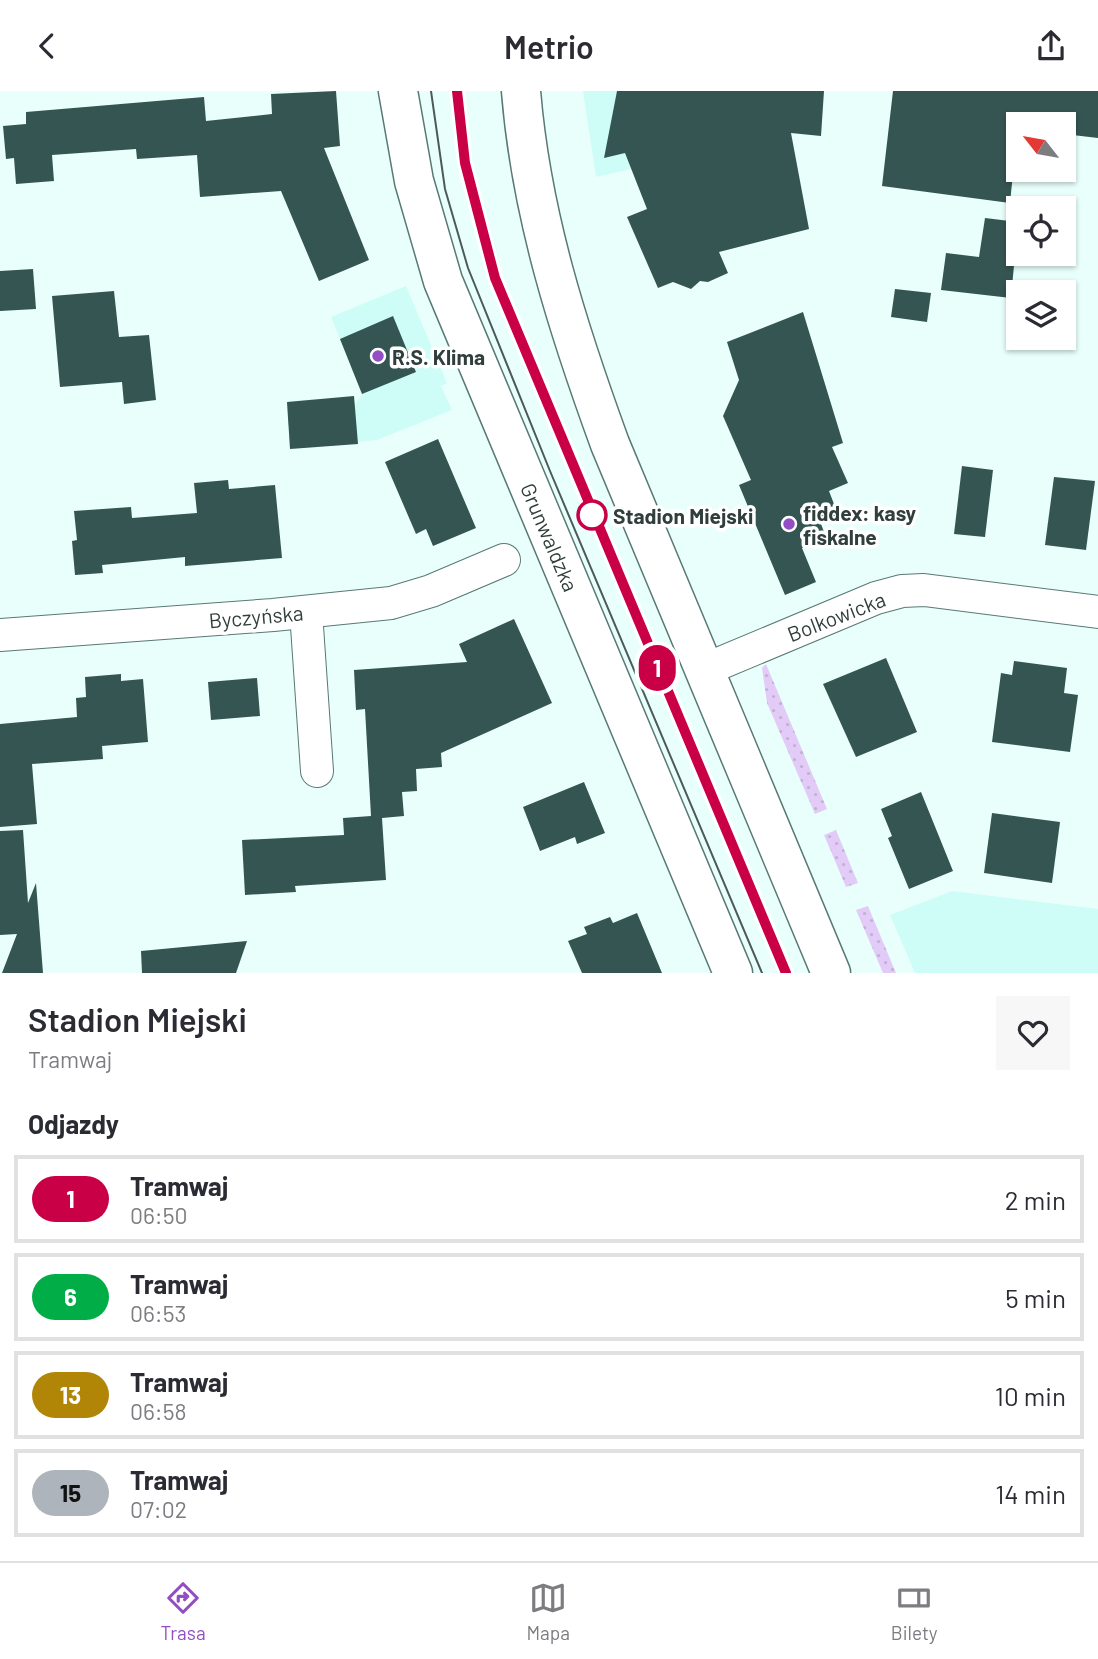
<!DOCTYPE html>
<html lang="pl">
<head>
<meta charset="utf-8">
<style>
  :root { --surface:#fff; --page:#f7f7f7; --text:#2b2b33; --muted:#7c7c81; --line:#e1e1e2; --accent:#924ec2 }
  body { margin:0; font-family:Barlow,sans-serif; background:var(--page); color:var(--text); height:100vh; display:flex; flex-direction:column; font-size:26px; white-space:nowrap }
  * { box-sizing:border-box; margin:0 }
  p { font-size:23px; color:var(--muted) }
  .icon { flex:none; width:38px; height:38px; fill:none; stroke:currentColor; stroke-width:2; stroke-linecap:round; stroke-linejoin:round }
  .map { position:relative; height:882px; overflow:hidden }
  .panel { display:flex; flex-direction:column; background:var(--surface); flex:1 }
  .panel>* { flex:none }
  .badge { padding:0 14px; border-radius:23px; font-size:24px; line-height:46px }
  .needle { width:46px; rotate:301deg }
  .controls { position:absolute; left:1006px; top:21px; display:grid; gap:14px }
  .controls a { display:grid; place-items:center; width:70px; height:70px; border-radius:0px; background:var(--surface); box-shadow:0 2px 5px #0004; font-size:35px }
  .map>.badge { position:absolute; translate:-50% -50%; box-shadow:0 0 0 4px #fff }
  h2 { padding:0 28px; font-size:26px; line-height:63px }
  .round { display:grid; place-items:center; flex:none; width:74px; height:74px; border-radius:0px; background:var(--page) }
  .head { display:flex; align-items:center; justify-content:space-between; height:119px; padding:0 28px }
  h1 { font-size:33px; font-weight:600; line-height:52px }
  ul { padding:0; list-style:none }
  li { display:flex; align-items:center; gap:21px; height:88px; margin:0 14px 10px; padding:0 14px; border:4px solid var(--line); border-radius:0px }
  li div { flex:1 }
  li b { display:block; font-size:26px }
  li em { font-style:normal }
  li .badge { min-width:77px; font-weight:700; text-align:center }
  header { display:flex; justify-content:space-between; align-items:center; height:91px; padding:0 28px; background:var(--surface); font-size:32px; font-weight:600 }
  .tab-bar { display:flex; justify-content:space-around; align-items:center; height:98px; border-top:2px solid var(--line); background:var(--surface); font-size:19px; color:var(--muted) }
  .tab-bar a { display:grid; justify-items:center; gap:4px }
  .tab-bar .active { color:var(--accent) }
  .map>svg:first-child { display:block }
  .built { fill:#cefdf7 }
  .grass { fill:url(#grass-dots) }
  .building { fill:#355552 }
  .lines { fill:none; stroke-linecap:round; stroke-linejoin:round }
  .minor-casing { stroke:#587975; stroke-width:34 }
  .tertiary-casing { stroke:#587975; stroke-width:41 }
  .minor { stroke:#fff; stroke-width:32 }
  .tertiary { stroke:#fff; stroke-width:38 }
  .tram { stroke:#4c5b59; stroke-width:2 }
  .line-casing { stroke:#fff; stroke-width:16 }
  .line { stroke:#ca0047; stroke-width:10 }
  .poi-dot { fill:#924ec2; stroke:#fff; stroke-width:2.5 }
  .stop-dot { fill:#fff; stroke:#ca0047; stroke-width:3.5 }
  .labels { text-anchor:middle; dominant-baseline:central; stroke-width:7; stroke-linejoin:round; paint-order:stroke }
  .poi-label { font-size:21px; font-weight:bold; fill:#303e3c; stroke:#fff; text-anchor:start }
  .stop-label { font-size:21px; font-weight:bold; fill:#303e3c; stroke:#fff; text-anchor:start }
  .street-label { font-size:21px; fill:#303e3c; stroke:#fff }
</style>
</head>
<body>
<header><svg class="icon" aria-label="back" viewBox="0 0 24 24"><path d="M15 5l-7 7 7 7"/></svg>Metrio<svg class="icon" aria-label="share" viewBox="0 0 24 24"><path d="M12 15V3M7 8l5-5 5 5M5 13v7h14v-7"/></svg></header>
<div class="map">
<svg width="1098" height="882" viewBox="0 0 1098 882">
  <defs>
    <pattern id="grass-dots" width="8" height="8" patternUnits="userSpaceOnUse" patternTransform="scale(1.75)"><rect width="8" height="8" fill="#e2ccf7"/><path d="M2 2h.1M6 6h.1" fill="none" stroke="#c2b0d5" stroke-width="1.8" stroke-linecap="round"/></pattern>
  </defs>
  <rect width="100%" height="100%" fill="#e9fffc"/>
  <g class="built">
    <path d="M452 0H464L474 80 499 168 487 173 463 83Z"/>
    <path d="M583 0H795L791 42 596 86Z"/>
    <path d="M406 195 447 292 441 295 452 319 377 349 290 358 287 311 314 308 315 317 355 314 362 303 331 226Z"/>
    <path d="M952 800 1098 818V882H915L890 824Z"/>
  </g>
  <g class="grass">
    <path d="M766 573 827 718 815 723 767 612 762 577Z"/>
    <path d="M836 739 858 792 846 796 824 744Z"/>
    <path d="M868 815 896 882H883L856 819Z"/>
  </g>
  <g class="building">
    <path d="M336 0 340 55 324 57 369 169 319 190 281 100 200 106 197 64 137 68 136 58 52 64 54 90 16 93 14 67 6 68 3 35 26 33V21L204 6 206 30 272 23 271 3Z"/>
    <path d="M617 0H824L821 45 791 42 809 138 719 161 728 182 708 191 700 190 691 198 673 191 658 197 627 126 647 118 625 62 604 67Z"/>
    <path d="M893 0H1098V47L1064 43V33H1018L1010 112 882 95Z"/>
    <path d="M985 127 1018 131 1011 207 941 199 946 162 979 166Z"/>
    <path d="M33 178 36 218 0 220V180Z"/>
    <path d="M895 198 931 202 927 231 891 226Z"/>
    <path d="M114 200 119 246 149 244 156 309 124 313 122 291 60 296 52 205Z"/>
    <path d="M803 221 843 352 832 356 848 392 829 400 839 426 821 433 826 446 802 457 816 491 785 504 739 394 751 389 723 325 739 289 727 251Z"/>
    <path d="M393 225 416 281 362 303 340 248Z"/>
    <path d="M354 305 358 353 290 358 287 311Z"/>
    <path d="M438 348 476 437 433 455 426 438 416 443 385 371Z"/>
    <path d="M962 375 993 379 985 446 954 443Z"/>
    <path d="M1054 386 1095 390 1086 459 1045 454Z"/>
    <path d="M228 389 229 398 275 394 282 467 185 475V466L102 474 103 482 75 484 72 450 77 449 74 420 131 416 132 427 197 422 194 392Z"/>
    <path d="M514 528 552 612 441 662 442 676 416 678 417 700 402 701 404 725 382 727 386 789 295 795 296 801 245 804 242 749 344 744 343 727 371 725 365 618 356 619 354 579 467 571 459 553Z"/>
    <path d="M886 567 917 641 856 666 823 593Z"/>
    <path d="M1014 570 1067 577 1064 602 1078 604 1070 661 992 651 1001 582 1012 584Z"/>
    <path d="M121 583V590L143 588 148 651 102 655 103 668 32 673 37 733 0 736V633L77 626 76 607 86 606 85 586Z"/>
    <path d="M257 587 260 625 211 629 208 591Z"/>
    <path d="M584 691 605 742 577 753 575 746 540 760 523 716Z"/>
    <path d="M921 701 953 780 909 798 888 747 892 745 881 718Z"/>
    <path d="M992 722 1060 731 1052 792 984 782Z"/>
    <path d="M23 739 28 812 36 792 43 882H2L17 843 0 844V740Z"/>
    <path d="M637 822 662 882H582L568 850 587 843 584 836 610 826 613 832Z"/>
    <path d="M247 850 236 882H142L141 860Z"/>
  </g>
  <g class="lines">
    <defs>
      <g id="minor">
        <path d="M306 521 317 680"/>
        <path d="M0 544 273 524 391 512 431 500 504 469"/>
        <path d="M704 579 876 507 902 500 924 499 1098 521"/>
      </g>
      <g id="tertiary">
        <path d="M398 0 414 90 443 190 733 882"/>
        <path d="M521 0C531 123 568 238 610 353L831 882"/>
      </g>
    </defs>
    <use href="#minor" class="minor-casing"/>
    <use href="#tertiary" class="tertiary-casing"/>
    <use href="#minor" class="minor"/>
    <use href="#tertiary" class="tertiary"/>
    <g class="tram">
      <path d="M431 0 445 98 468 177 550 380 762 882"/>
      <path d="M457 0 465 72 495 187 786 882"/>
    </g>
  </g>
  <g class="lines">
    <defs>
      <path id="line" d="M457 0 465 72 495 187 786 882"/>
    </defs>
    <use href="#line" class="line-casing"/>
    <use href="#line" class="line"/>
  </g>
  <g class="poi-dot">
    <circle cx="378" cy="265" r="7"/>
    <circle cx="789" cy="433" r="7"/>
  </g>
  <circle class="stop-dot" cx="592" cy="424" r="14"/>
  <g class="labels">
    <g class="poi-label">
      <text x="392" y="265">R.S. Klima</text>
      <text x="803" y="421">fiddex: kasy<tspan x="803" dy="24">fiskalne</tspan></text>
    </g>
    <g class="stop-label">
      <text x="613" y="424">Stadion Miejski</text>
    </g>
    <g class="street-label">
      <text transform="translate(550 446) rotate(67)">Grunwaldzka</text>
      <text transform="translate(256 525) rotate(-5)">Byczyńska</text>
      <text transform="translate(836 525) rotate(-21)">Bolkowicka</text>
    </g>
  </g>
</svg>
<div class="controls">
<a><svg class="needle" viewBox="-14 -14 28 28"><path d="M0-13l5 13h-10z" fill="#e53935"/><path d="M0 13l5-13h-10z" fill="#7c7c81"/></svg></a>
<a><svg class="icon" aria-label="locate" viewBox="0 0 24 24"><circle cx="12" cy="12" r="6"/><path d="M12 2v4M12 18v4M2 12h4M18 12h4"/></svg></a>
<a><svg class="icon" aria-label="layers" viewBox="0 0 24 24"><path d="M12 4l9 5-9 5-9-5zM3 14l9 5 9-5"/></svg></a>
</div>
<b class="badge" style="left:657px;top:577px;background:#ca0047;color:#fff">1</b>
</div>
<section class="panel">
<div class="head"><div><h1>Stadion Miejski</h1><p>Tramwaj</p></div><a class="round"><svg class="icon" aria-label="heart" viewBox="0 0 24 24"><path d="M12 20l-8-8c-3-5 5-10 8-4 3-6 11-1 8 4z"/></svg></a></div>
<h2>Odjazdy</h2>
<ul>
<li><span class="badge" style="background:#ca0047;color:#fff">1</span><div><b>Tramwaj</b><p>06:50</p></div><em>2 min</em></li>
<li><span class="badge" style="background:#00ad46;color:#fff">6</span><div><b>Tramwaj</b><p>06:53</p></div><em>5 min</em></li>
<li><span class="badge" style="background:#b18506;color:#fff">13</span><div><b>Tramwaj</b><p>06:58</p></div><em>10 min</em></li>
<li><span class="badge" style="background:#adb4bb;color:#111">15</span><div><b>Tramwaj</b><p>07:02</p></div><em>14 min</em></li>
</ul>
</section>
<nav class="tab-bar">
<a class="active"><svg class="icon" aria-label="directions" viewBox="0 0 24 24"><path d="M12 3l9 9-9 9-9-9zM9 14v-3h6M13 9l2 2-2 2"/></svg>Trasa</a>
<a><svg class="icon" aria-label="map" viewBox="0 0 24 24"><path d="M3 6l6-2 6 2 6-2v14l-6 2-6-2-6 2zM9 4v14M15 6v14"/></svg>Mapa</a>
<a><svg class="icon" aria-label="tickets" viewBox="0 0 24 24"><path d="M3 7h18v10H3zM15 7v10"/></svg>Bilety</a>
</nav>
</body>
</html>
